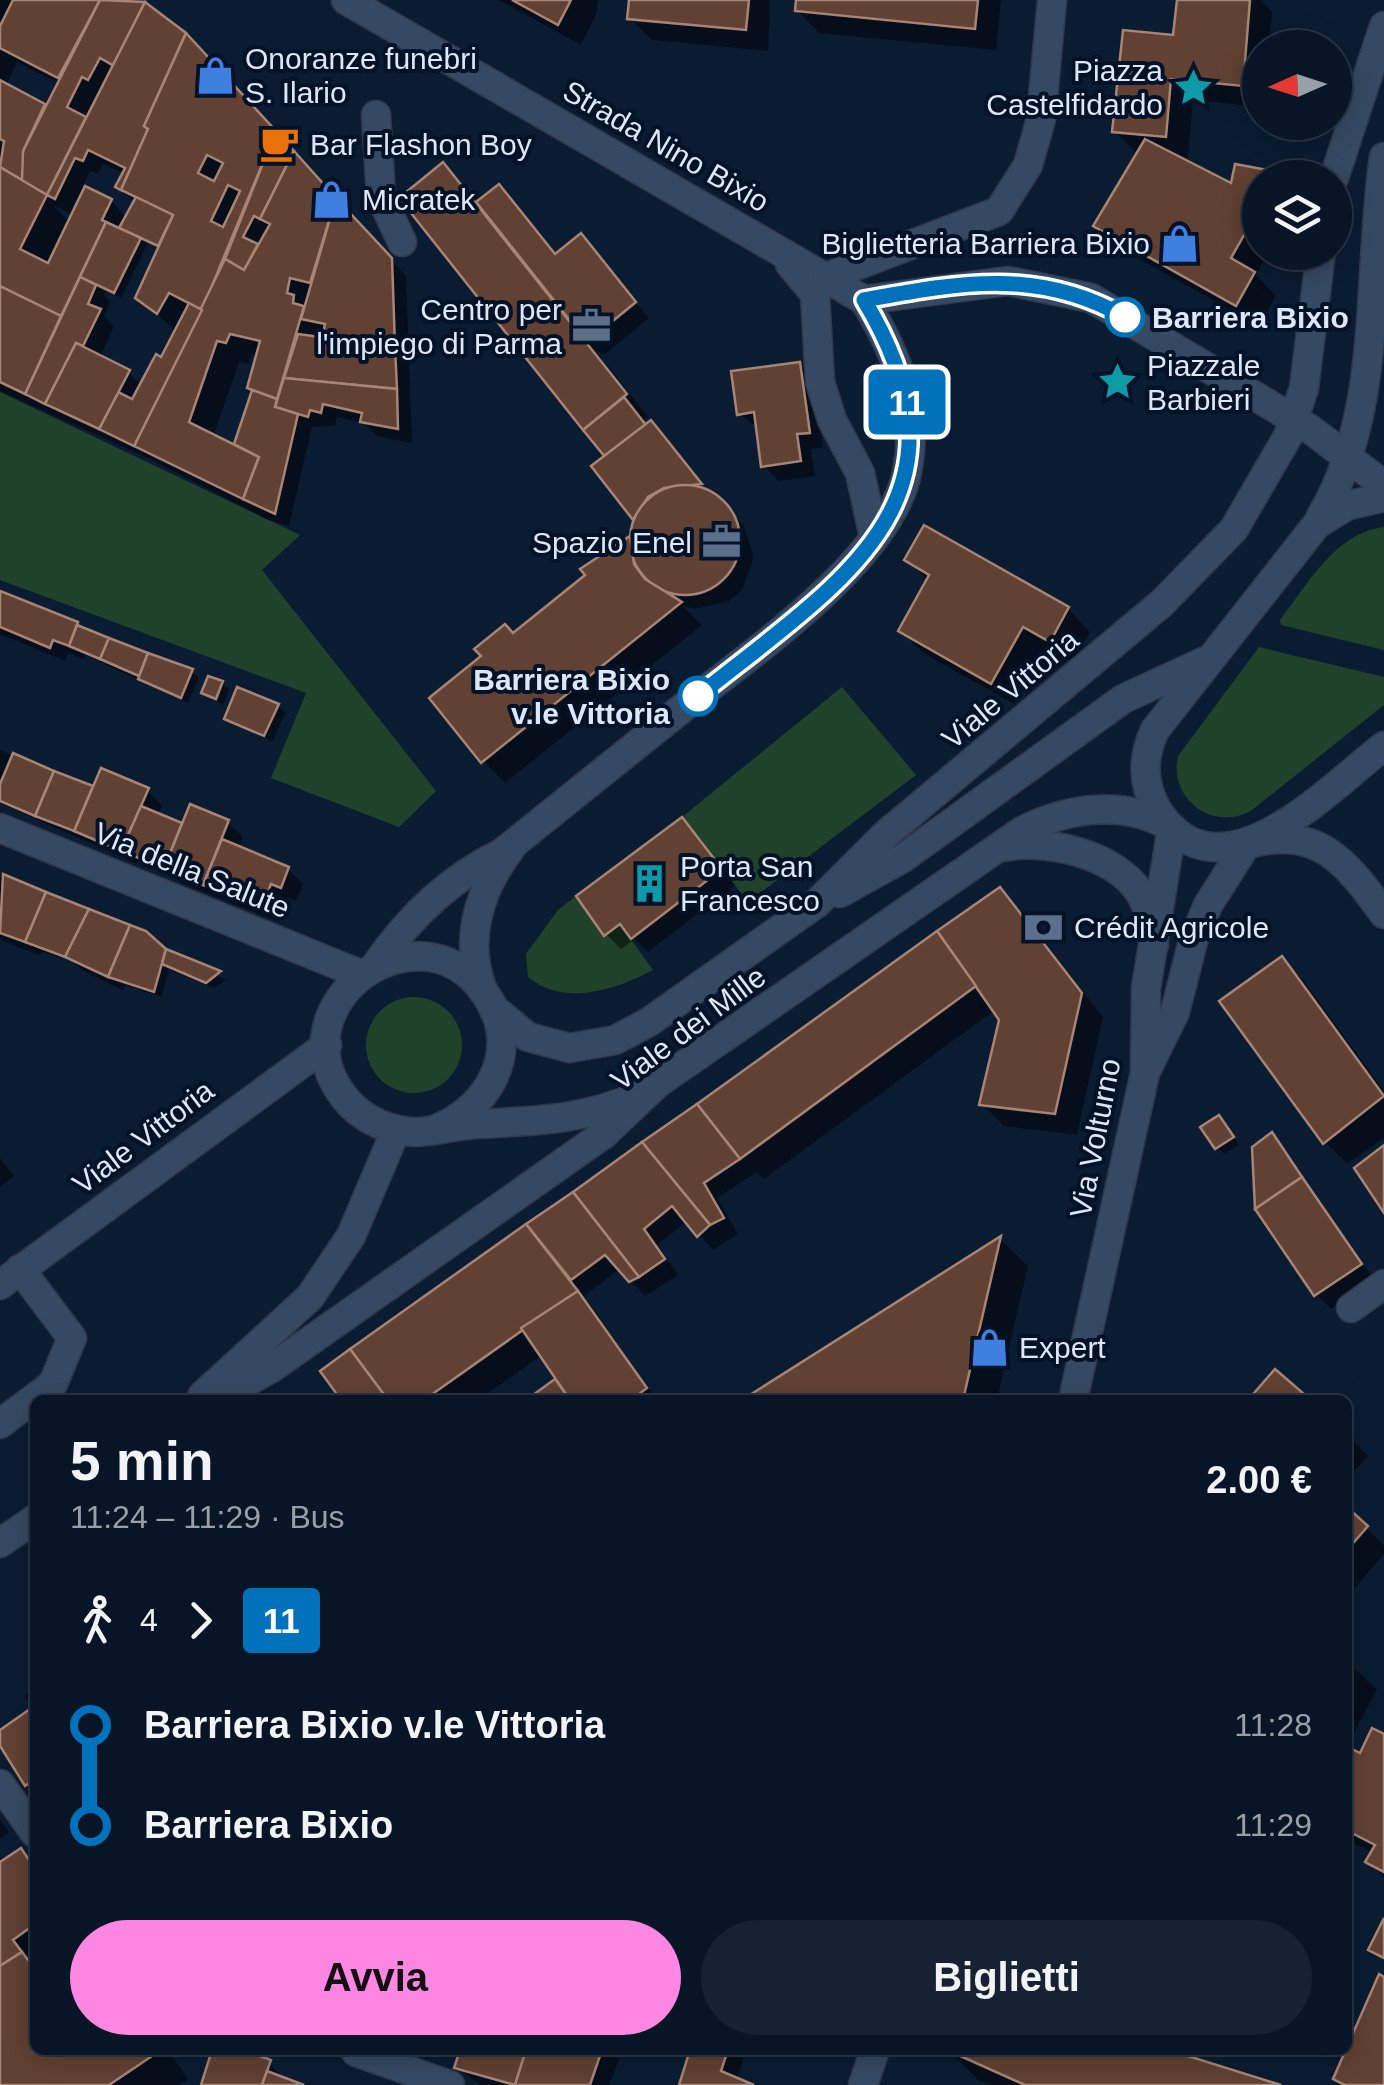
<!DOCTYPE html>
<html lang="it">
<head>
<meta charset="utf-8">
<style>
  :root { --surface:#081526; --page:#162232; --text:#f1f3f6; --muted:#989fa7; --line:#293443; --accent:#fd86e2 }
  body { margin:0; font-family:Helvetica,sans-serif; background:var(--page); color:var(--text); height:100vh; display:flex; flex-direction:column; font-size:38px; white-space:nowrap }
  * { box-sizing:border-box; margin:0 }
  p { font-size:32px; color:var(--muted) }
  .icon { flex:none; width:55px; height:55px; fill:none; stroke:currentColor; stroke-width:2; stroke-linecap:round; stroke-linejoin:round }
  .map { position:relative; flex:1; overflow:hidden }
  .panel { position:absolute; left:30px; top:1395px; width:1322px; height:660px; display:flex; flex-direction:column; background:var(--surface); border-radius:15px; box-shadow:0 5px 25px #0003,0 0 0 2px var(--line) }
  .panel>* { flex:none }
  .badge { padding:0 20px; border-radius:8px; font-size:35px; line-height:65px }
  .needle { width:65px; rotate:267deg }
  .buttons { position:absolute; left:1242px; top:30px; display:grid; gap:20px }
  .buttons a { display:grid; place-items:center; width:110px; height:110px; border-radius:50%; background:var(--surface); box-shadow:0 5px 25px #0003,0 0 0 2px var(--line); font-size:50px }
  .map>.badge { position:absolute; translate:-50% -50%; box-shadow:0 0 0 5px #fff }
  .legs { display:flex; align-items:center; gap:15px; height:110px; padding:0 40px; font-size:32px }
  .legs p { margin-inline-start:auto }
  .summary { display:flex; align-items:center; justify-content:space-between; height:170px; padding:0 40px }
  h1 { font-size:55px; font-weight:700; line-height:75px }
  .cta { display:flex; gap:20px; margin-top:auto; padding:20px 40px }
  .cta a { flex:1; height:115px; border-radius:60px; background:var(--accent); color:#111; font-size:40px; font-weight:700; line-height:115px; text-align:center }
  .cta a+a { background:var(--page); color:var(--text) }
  ul { padding:0 40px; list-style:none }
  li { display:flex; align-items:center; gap:35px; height:100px; font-size:38px }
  li i { display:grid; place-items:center; width:15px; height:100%; margin:0 12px; background:currentColor }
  li i::after { content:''; width:25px; height:25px; margin:-12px; border:8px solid; border-radius:50%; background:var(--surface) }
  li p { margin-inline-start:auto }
  li:first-child i { background:linear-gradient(#0000 50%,currentColor 0) }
  li:last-child i { background:linear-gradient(currentColor 50%,#0000 0) }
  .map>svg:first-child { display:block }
  .green { fill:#21422a }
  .shadow { fill:#0007; fill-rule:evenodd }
  .building { fill:#604133; stroke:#a88475; stroke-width:2.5; fill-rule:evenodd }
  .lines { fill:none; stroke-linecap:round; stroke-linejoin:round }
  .service-casing { stroke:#30374a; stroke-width:31 }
  .minor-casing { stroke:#30374a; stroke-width:31 }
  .tertiary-casing { stroke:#30374a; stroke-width:31 }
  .secondary-casing { stroke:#30374a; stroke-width:31 }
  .service { stroke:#354962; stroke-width:28 }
  .minor { stroke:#354962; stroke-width:28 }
  .tertiary { stroke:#354962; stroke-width:28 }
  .secondary { stroke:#354962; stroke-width:28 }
  .line-1-casing { stroke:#fff; stroke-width:22 }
  .line-1 { stroke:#0072bc; stroke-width:15 }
  .stop-1-dot { fill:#fff; stroke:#0072bc; stroke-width:5 }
  .labels { text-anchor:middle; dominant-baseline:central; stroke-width:8; stroke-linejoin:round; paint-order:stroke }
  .poi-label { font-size:30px; fill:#dce7f7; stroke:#031227; text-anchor:start }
  .street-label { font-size:30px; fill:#dce7f7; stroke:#031227 }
  .stop-label { font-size:30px; font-weight:bold; fill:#dce7f7; stroke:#031227; text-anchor:start }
</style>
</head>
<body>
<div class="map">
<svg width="1384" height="2085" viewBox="0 0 1384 2085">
  <rect width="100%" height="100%" fill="#0a1c32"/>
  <g class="green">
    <path d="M0 392 300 535 262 570 436 791 399 827 271 778 306 693 0 580Z"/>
    <path d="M1384 527V650L1281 625 1280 620C1308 584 1335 533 1384 527Z"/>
    <path d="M1259 647 1384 677V705L1252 810C1213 833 1168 799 1178 756Z"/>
    <path d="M842 687 916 775 748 902 682 817Z"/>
    <path d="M576 896 604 935 620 924 653 970C615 990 564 1007 528 977L526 954 558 910Z"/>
    <circle cx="414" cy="1045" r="48"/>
  </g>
  <g class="shadow">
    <path d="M0 0H138L208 59 406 276 412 443 377 436 364 423 337 417 335 426 312 427 289 526 266 519 152 460 0 391ZM17 62 58 83 46 107 6 86ZM103 164 125 174 118 187 135 203 127 218 111 201 82 188 90 171 98 174ZM53 205 74 215 70 223ZM148 243 160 249 138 297 177 332 142 386 128 372 100 357 114 326 104 316 110 302 104 295 106 291 121 298ZM252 355 259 356 250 387 254 391 236 443 245 452 213 437 239 362 248 364Z"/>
    <path d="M499 0H598L596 15 581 45Z"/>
    <path d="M632 0H770L768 51 652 40 630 18Z"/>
    <path d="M798 0H1001L996 50 819 33 797 10Z"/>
    <path d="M1179 0H1261L1272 12 1269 48H1260V107L1193 100 1188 158 1176 157 1233 187 1237 167 1285 178H1260V252H1268L1256 275 1276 296 1259 326 1118 247 1096 225 1138 155 1115 131 1176 37Z"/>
    <path d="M443 166 478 204 498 187 589 343 637 304 649 318 604 355 594 349 648 417 642 421 647 427 651 424 666 438 707 494 743 524 754 557 742 590 728 602 694 609 682 605 702 625 505 783 483 761 513 635 630 539 632 542 636 520 594 467 608 456 402 198Z"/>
    <path d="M800 365 815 380 823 447 811 449 815 476 779 481 764 466 759 428 739 414Z"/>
    <path d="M925 528 1068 609 1090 632 1073 662 1046 647 1014 704 923 653 901 630 929 581 907 560Z"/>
    <path d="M0 594 192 672 199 678 188 703 85 655 84 659 68 653 65 661 0 634Z"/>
    <path d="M222 683 229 690 223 705 204 693Z"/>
    <path d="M278 706 285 713 272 742 227 718Z"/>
    <path d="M0 750 94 791 147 790 162 805 158 815 184 826 228 823 243 837 238 849 288 869 303 884 296 901 287 897 277 921 182 883 174 875 176 871 139 855 137 864 0 803Z"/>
    <path d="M682 820 735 885 648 952 635 939 621 949 606 934Z"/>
    <path d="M0 876 145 934 164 951 226 980 214 988 169 970 161 997 125 985 123 990 83 971 66 954H59L64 959 42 951 40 955 0 940Z"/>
    <path d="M1000 890 1103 1017 1077 1135 1004 1126 982 1104 1001 1019 995 1010 764 1179 757 1172 717 1198 738 1234 713 1250 687 1221 657 1245 678 1275 645 1296 620 1269 584 1296 657 1400H530L558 1380 542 1355 478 1400H344L323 1371Z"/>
    <path d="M1282 959 1304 981 1384 1091V1138L1347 1164 1325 1142Z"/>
    <path d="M1226 1125 1239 1145 1224 1154 1217 1147Z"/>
    <path d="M0 1158 14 1176 0 1187Z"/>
    <path d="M1308 1187 1375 1280 1331 1309 1316 1294Z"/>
    <path d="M1000 1239 1028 1266 997 1400H746Z"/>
    <path d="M1348 1436 1368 1456 1348 1478Z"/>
    <path d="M1348 1511 1384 1545V1554L1348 1596Z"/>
    <path d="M1348 1663 1377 1689 1348 1744Z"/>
    <path d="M35 1689V1776L0 1741V1733L33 1710 24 1696Z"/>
    <path d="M1384 1737V1877L1368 1862 1373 1853 1348 1840V1749L1361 1756Z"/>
    <path d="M0 1819 9 1832 0 1838Z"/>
    <path d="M20 1851 35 1865V2050H168L188 2079 179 2085H0V1866Z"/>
    <path d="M215 2050H236L269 2062 283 2080 297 2085H204Z"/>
    <path d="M395 2050H431L429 2058Z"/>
    <path d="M463 2050H620L622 2052 609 2085H481L457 2067Z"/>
    <path d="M693 2050H736L744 2058 737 2079 754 2085H681Z"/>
    <path d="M1170 2050 1273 2085H990L978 2080 950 2051Z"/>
  </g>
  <g class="building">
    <path d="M13 0H100L58 78 0 48V26Z"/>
    <path d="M100 0 145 2 114 66 100 58 88 80 82 77 67 107 86 117 47 195 20 183 23 151Z"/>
    <path d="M512 0H571L558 25Z"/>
    <path d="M629 0H749L746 30 627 19Z"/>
    <path d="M796 0H978L975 29 795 11Z"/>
    <path d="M1177 0H1250L1243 86 1171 79 1166 137 1112 132 1123 30 1173 35Z"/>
    <path d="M145 2 186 33 144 126 148 129 121 190 115 187 125 168 88 150 83 161 75 158 55 199 47 195Z"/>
    <path d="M186 33 276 131 202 310 169 293 157 314 135 298 173 215 121 190 148 129 144 126ZM207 155 223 163 214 181 198 173ZM228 185 240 191 223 227 211 221Z"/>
    <path d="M0 80 45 104 23 151 22 180 0 167 4 141 0 139Z"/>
    <path d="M276 131 294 151 260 219 254 216 243 237 258 244 244 270 225 259Z"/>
    <path d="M1145 139 1231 183 1235 164 1285 173 1284 178H1260V207L1231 258 1255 272 1236 306 1093 226Z"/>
    <path d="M294 151 336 198 310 283 290 278 287 293 294 295 293 303 304 306 277 399 247 388 260 341 230 334 226 343 217 341 189 422 259 457 243 499 134 446 225 259 244 270 270 224 260 219Z"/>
    <path d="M443 162 627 394 583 430 399 198Z"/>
    <path d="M0 167 47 195 20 249 48 263 85 186 112 199 102 220 106 222 61 316 0 286Z"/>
    <path d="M499 184 555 254 581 233 636 302 587 342 476 202Z"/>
    <path d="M136 197 173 215 158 246 119 228Z"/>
    <path d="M336 198 392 258 395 347 322 338 325 324 301 319Z"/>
    <path d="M106 222 141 238 114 293 80 277Z"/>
    <path d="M80 277 96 285 88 304 101 309 83 346 76 343 45 404 25 394Z"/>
    <path d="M0 286 61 316 25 394 0 382Z"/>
    <path d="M189 303 202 310 134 446 99 429 118 392 132 399 156 354 161 357Z"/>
    <path d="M298 334 395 347 397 389 284 378Z"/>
    <path d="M76 343 130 370 99 429 45 404Z"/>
    <path d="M800 362 810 433 797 434 801 461 761 467 754 412 737 415 731 371Z"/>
    <path d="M284 378 397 389 398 429 360 422 362 413 323 404 321 413 310 410 308 417 275 407Z"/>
    <path d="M252 390 277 399 275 407 298 414 275 514 243 499 259 457 234 444Z"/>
    <path d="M624 397 646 425 605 457 583 430Z"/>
    <path d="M651 420 702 484 664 488 648 497 633 520 591 466Z"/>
    <circle cx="685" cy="540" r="55"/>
    <path d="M924 525 1069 607 1050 642 1023 627 991 684 898 631 929 575 904 560Z"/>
    <path d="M630 536 634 564 645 579 682 602 481 763 429 698 481 656 474 649 505 624 513 633 585 575 580 569Z"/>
    <path d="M0 591 78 622 69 646 53 640 50 648 0 627Z"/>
    <path d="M77 625 109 638 100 659 69 646Z"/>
    <path d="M109 638 148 653 139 676 100 659Z"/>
    <path d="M148 653 193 669 181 698 138 679Z"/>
    <path d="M208 676 223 681 216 699 201 693Z"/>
    <path d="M237 687 279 704 264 736 224 719Z"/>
    <path d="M13 753 54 771 35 816 0 801V784Z"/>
    <path d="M101 768 149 788 121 851 74 831Z"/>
    <path d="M54 771 93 786 74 831 35 816Z"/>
    <path d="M190 804 229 820 203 885 164 868Z"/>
    <path d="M141 806 182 823 164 868 121 851Z"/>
    <path d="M682 817 722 869 631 939 620 924 604 936 576 896Z"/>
    <path d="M222 839 289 867 281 888 271 884 262 908 203 885Z"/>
    <path d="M3 874 46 892 25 942 0 933Z"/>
    <path d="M1000 887 1082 993 1055 1114 979 1105 999 1020 937 931Z"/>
    <path d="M46 892 89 909 65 957 25 942Z"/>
    <path d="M89 909 130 925 108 977 65 957Z"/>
    <path d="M130 925 146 931 166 949 154 992 108 977Z"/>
    <path d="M937 931 976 986 740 1159 697 1104Z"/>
    <path d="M166 949 221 971 206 983 162 964Z"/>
    <path d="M1282 956 1384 1096 1323 1144 1219 1001Z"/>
    <path d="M697 1104 740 1159 704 1183 724 1218 710 1225 642 1142Z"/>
    <path d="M1219 1115 1234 1137 1215 1149 1200 1127Z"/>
    <path d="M1272 1132 1302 1177 1255 1209 1252 1147Z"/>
    <path d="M642 1142 710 1225 697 1237 672 1206 644 1229 665 1259 639 1277 573 1192Z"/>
    <path d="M1384 1145V1213L1354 1168Z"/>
    <path d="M1302 1177 1362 1264 1314 1296 1255 1209Z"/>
    <path d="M573 1192 639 1277 629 1282 605 1255 571 1280 526 1224Z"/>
    <path d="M526 1224 578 1291 424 1400H388L350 1349Z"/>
    <path d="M1001 1236 963 1400H742Z"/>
    <path d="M578 1291 647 1388 631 1400H570L521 1328Z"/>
    <path d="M350 1349 388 1400H341L320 1371Z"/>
    <path d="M1275 1369 1311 1400H1248Z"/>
    <path d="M555 1379 570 1400H526Z"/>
    <path d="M1348 1508 1368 1526 1348 1549Z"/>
    <path d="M30 1709 35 1717V1779L25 1786 0 1746V1730Z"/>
    <path d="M1372 1728 1384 1734V1872L1365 1862 1375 1845 1348 1831V1747L1360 1753Z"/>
    <path d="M21 1848 35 1869V1924L13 1940 22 1952 0 1966V1862Z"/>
    <path d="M1384 1918V1958L1368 1950Z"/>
    <path d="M22 1952 35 1969V2050H161L109 2085H0V1966Z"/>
    <path d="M1379 1974 1384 1977V2085H1345L1333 2079Z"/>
    <path d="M212 2050H243L271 2060 262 2085H201Z"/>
    <path d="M460 2050H526L515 2085 454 2068Z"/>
    <path d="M526 2050H602L590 2085H515Z"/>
    <path d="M690 2050H728L721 2071 754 2085H679Z"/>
    <path d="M947 2050H1169L1281 2085H1025Z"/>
    <path d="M267 2071 304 2085H262Z"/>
  </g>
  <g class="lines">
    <defs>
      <g id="service">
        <path d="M376 115 381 197 402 242"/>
        <path d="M864 300 1008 281 1091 298 1310 429 1384 485"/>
        <path d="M1145 1073 1175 1012 1193 941 1208 905 1246 845"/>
        <path d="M0 1424 53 1384 72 1338 20 1269"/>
      </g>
      <g id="minor">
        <path d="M346 0 864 300C896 352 920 409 907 472 890 560 748 656 680 710 620 758 561 806 502 853 450 878 409 917 376 965"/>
        <path d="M790 264 815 294 820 382 832 420 860 473 874 537"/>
        <path d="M827 277 999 211 1028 165 1041 119 1052 0"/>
        <path d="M0 828 360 974"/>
        <path d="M483 991C463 940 479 890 511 848"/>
        <path d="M1351 1308 1384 1284"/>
        <path d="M0 1784 35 1833"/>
        <path d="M356 2052 450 2085"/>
      </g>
      <g id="tertiary">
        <path d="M1248 844C1319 825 1346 862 1384 914"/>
        <path d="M1073 1400 1145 1073 1146 988 1172 828"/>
        <path d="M863 2085 875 2050"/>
      </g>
      <g id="secondary">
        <path d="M1334 178 1384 26"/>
        <path d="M1384 497 1346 506 1317 524 1155 730C1142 757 1142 785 1158 811 1220 906 1328 789 1384 746"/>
        <path d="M1320 518C1384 411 1366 281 1384 157"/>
        <path d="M998 848C1042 837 1114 853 1140 893 1150 910 1150 927 1154 945"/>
        <path d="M840 893 903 858 1123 699 1203 662"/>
        <path d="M493 1008 528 1037 570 1048 615 1040 649 1022 817 903 885 835 1162 603 1234 529 1288 436 1304 388 1321 252"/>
        <path d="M434 1130C485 1111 520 1056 491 1003 427 889 264 1007 349 1103 366 1121 391 1132 417 1132 437 1131 457 1125 477 1124 535 1121 586 1120 640 1095"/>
        <path d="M0 1285 327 1045"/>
        <path d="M202 1396 310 1297 351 1236 396 1130"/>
        <path d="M215 1400 270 1369 604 1134 658 1083 1022 831C1068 807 1127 799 1172 828"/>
        <path d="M0 1543 35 1519"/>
      </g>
    </defs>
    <use href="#service" class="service-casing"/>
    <use href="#minor" class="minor-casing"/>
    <use href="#tertiary" class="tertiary-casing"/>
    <use href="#secondary" class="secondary-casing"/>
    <use href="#service" class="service"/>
    <use href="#minor" class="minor"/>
    <use href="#tertiary" class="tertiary"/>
    <use href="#secondary" class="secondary"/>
  </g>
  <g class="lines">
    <defs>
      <path id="line-1" d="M698 696C843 580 984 500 864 300 958 283 1037 267 1125 317"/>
    </defs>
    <use href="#line-1" class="line-1-casing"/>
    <use href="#line-1" class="line-1"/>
  </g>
  <defs>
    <symbol id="shop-bare" viewBox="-9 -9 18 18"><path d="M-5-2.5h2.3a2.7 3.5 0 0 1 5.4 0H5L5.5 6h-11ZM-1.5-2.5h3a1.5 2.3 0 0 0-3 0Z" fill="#3f7fe0" stroke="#031227" stroke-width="2.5" paint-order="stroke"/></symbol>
    <symbol id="sight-bare" viewBox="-9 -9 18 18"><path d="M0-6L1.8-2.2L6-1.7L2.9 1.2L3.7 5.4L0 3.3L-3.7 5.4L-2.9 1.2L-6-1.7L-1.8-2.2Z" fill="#0f9aa8" stroke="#031227" stroke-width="2.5" paint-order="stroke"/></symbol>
    <symbol id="cafe-bare" viewBox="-9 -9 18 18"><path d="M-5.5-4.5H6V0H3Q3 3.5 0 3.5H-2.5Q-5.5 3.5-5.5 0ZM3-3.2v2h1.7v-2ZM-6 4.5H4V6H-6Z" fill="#e8710a" stroke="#031227" stroke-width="2.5" paint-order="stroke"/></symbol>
    <symbol id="office-bare" viewBox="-9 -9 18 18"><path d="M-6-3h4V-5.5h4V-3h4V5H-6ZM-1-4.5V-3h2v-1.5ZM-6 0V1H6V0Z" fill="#5c6f8a" stroke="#031227" stroke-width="2.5" paint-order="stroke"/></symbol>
    <symbol id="building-bare" viewBox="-9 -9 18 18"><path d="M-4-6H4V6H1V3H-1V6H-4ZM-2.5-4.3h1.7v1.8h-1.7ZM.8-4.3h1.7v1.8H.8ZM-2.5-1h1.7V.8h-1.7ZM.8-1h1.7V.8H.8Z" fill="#0f9aa8" stroke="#031227" stroke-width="2.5" paint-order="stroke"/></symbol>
    <symbol id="bank-bare" viewBox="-9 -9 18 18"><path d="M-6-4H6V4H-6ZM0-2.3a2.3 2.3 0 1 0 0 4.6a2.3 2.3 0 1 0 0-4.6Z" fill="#5c6f8a" stroke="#031227" stroke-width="2.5" paint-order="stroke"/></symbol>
  </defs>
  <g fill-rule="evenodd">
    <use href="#shop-bare" x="188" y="48" width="55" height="55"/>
    <use href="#sight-bare" x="1166" y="60" width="55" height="55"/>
    <use href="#cafe-bare" x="252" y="116" width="55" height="55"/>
    <use href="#shop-bare" x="304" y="172" width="55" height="55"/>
    <use href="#shop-bare" x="1152" y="216" width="55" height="55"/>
    <use href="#office-bare" x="564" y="298" width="55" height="55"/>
    <use href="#sight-bare" x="1090" y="354" width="55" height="55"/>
    <use href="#office-bare" x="694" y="514" width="55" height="55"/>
    <use href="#building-bare" x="622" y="856" width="55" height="55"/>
    <use href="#bank-bare" x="1016" y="900" width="55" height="55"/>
    <use href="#shop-bare" x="962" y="1320" width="55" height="55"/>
  </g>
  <g class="stop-1-dot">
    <circle cx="1125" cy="317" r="18"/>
    <circle cx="698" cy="696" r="18"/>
  </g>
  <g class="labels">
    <g class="poi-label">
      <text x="245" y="58">Onoranze funebri<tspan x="245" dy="34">S. Ilario</tspan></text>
      <text x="1163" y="70" text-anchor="end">Piazza<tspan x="1163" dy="34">Castelfidardo</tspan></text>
      <text x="310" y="144">Bar Flashon Boy</text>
      <text x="362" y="199">Micratek</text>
      <text x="1150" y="243" text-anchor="end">Biglietteria Barriera Bixio</text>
      <text x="562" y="309" text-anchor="end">Centro per<tspan x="562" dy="34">l'impiego di Parma</tspan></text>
      <text x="1147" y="365">Piazzale<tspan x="1147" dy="34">Barbieri</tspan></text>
      <text x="692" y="542" text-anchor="end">Spazio Enel</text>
      <text x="680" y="866">Porta San<tspan x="680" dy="34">Francesco</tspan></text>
      <text x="1074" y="927">Crédit Agricole</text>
      <text x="1019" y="1347">Expert</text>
    </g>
    <g class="street-label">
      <text transform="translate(666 146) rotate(30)">Strada Nino Bixio</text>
      <text transform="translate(1010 689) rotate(-40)">Viale Vittoria</text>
      <text transform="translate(192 870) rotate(22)">Via della Salute</text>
      <text transform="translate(688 1028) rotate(-37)">Viale dei Mille</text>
      <text transform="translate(143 1137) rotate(-37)">Viale Vittoria</text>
      <text transform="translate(1095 1138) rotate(-79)">Via Volturno</text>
    </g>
    <g class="stop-label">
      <text x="1152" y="317">Barriera Bixio</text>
      <text x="670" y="679" text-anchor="end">Barriera Bixio<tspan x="670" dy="34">v.le Vittoria</tspan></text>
    </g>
  </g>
</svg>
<div class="buttons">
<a><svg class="needle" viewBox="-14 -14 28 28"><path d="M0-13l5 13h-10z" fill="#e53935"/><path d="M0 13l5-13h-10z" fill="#989fa7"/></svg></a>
<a><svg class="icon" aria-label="layers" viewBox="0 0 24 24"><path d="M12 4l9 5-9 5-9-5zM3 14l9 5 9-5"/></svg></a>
</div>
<b class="badge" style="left:907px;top:402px;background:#0072bc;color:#fff">11</b>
<section class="panel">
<div class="summary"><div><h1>5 min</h1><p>11:24 – 11:29 · Bus</p></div><b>2.00 €</b></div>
<div class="legs"><svg class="icon" aria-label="walk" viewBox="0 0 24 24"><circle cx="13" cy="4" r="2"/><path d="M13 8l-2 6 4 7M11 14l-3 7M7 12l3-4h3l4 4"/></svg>4<svg class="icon" aria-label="forward" viewBox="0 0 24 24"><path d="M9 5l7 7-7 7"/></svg><b class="badge" style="background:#0072bc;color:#fff">11</b></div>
<ul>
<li><i style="color:#0072bc"></i><b>Barriera Bixio v.le Vittoria</b><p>11:28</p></li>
<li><i style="color:#0072bc"></i><b>Barriera Bixio</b><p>11:29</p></li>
</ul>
<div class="cta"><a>Avvia</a><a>Biglietti</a></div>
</section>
</div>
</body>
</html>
